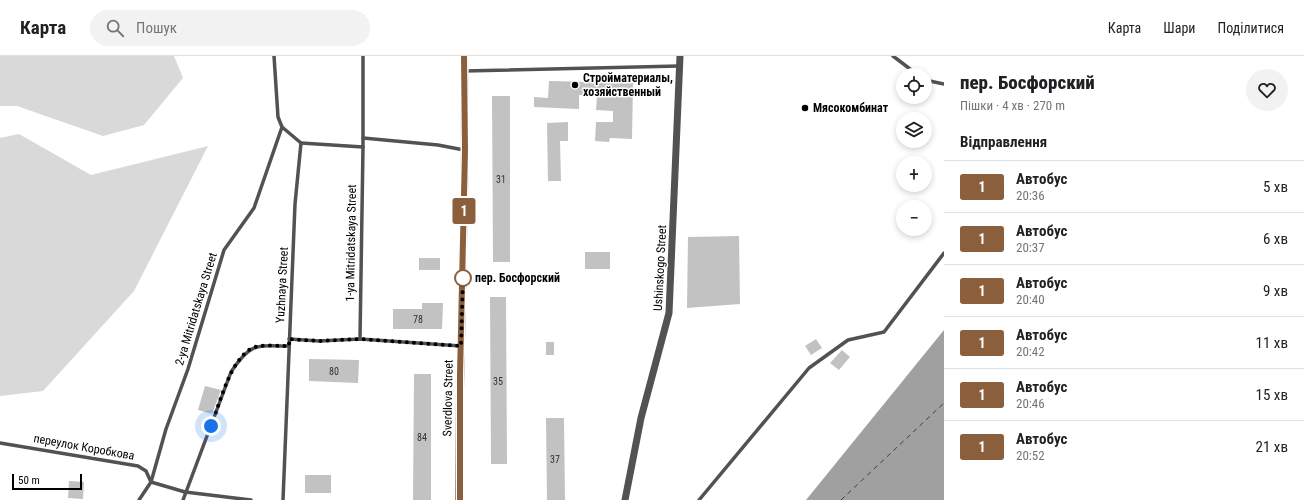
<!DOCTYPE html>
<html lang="uk">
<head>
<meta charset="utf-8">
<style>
  :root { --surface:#fff; --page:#f2f2f2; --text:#202124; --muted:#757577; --line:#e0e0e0 }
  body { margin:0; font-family:"Roboto Condensed",sans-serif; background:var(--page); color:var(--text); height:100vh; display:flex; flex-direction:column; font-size:15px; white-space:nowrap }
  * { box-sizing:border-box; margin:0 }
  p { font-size:13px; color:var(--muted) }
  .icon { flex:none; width:22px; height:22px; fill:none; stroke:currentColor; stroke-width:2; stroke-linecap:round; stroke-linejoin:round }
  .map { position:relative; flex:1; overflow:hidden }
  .sheet { display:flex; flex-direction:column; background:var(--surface); width:360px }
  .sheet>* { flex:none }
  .badge { padding:0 8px; border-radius:3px; font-size:14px; line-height:26px }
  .buttons { position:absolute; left:896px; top:12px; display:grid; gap:8px }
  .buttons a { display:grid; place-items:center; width:36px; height:36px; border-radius:50%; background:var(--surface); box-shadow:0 2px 6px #0003; font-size:20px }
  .scale { position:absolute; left:12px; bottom:10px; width:70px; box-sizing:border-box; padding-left:4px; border:2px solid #000; border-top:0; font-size:11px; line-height:14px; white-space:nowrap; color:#000; -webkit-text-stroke:3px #fff; paint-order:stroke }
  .you { position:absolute; width:20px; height:20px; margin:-10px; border:3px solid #fff; border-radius:50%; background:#1a73e8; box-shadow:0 0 0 6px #1a73e833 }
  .map>.badge { position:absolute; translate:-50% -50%; box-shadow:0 0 0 2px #fff }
  h2 { padding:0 16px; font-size:15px; line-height:36px }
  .round { display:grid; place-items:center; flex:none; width:42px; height:42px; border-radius:21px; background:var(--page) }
  .overview { display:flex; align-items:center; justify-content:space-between; height:68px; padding:0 16px }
  h1 { font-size:19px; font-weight:800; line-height:30px }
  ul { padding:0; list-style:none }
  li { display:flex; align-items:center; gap:12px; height:52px; padding:0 16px; border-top:1px solid var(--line) }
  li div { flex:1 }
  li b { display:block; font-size:15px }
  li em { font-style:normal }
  li .badge { min-width:44px; font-weight:700; text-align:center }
  header { display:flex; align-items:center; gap:24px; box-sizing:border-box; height:56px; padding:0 20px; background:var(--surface); border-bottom:1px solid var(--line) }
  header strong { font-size:19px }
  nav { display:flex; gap:22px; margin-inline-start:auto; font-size:14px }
  .search { width:280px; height:36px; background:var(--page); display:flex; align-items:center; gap:10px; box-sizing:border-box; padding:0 14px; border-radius:22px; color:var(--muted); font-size:15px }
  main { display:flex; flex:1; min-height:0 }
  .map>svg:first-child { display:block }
  .green { fill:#d9d9d9 }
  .water { fill:#a0a0a0 }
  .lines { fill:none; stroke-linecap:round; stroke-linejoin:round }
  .ferry { stroke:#414141; stroke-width:1; stroke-dasharray:5 4; stroke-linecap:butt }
  .building { fill:#c2c2c2 }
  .service { stroke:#525252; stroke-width:3.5 }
  .minor { stroke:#525252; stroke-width:7 }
  .secondary { stroke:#1f1f1f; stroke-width:8 }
  .line-casing { stroke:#fff; stroke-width:9 }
  .line { stroke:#8b5e3c; stroke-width:6 }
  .walk { stroke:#000; stroke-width:4; stroke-dasharray:0 7.2 }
  .poi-dot { fill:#000; stroke:#fff; stroke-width:1.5 }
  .stop-dot { fill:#fff; stroke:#8b5e3c; stroke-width:2 }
  .labels { text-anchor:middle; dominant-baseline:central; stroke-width:3; stroke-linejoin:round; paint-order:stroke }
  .number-label { font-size:10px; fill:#303030 }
  .poi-label { font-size:12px; font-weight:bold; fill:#000; stroke:#fff; text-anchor:start }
  .street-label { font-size:12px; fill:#000; stroke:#fff }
  .stop-label { font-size:12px; font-weight:bold; fill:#000; stroke:#fff; text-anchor:start }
</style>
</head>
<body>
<header>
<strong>Карта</strong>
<div class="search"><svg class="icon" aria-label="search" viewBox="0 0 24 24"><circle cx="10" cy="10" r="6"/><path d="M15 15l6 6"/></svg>Пошук</div>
<nav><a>Карта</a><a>Шари</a><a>Поділитися</a></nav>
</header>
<main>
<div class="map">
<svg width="944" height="444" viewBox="0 0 944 444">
  <rect width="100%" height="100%" fill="#fff"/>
  <g class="green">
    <path d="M0 0H174L183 22 144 69 103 80 17 50H0Z"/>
    <path d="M19 78 91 119 208 90 134 235 43 335 0 340V82Z"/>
  </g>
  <path class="water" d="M944 274V444H806Z"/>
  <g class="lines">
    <path class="ferry" d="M841 444 944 347"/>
  </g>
  <g class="building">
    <path d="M549 25 633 27 632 83 610 82 609 86 595 85 596 66H613V55L596 54 597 40 579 39V53L534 51V41L548 42Z"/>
    <path d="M492 40H510V206H493Z"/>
    <path d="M568 66V85H560L561 125H548L547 67Z"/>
    <path d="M739 180 740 248 687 252 688 181Z"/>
    <rect x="585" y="196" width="25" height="17"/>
    <rect x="419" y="202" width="21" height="12"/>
    <path d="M490 241H506L507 408H491Z"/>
    <path d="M422 247H443L442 273H393V253H422Z"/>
    <path d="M816 283 822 292 811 299 805 290Z"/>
    <rect x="546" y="286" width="8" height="13"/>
    <path d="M842 294 850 301 839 314 830 307Z"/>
    <path d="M309 303 359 304 358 327 309 325Z"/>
    <path d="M414 318H431V444H413Z"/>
    <path d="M205 330 221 334 212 358 198 354Z"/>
    <path d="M546 362H564L565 444H547Z"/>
    <rect x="305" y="419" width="26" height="18"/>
    <path d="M69 425 84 426 83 443 68 442Z"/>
  </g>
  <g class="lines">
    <g class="service">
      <path d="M363 0V82"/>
      <path d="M893 0 918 19"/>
      <path d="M464 15 679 10"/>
      <path d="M925 24 944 28"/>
      <path d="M282 71 301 87 295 148 283 444"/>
      <path d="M301 87 363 91V82L438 89 464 94"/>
      <path d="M289 283 319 285 360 283 461 290"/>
      <path d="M360 283 363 91"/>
      <path d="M0 387 138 410 146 415 151 426 185 436 251 444"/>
      <path d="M139 444 151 426 166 373 188 313 224 194 254 152 282 71 278 61 274 0"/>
      <path d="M183 444 231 316C251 286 256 290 289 290"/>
      <path d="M699 444 809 312 848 284 884 276 944 197"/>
    </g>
    <path class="minor" d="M625 444 641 362 669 257 680 0"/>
    <path class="secondary" d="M459 444 460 334 465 94 464 0"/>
  </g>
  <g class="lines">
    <defs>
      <path id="line" d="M460 444V319L465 94 464 0"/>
    </defs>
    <use href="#line" class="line-casing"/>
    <use href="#line" class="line"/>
    <path class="walk" d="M211 370C220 347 230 304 252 292 261 288 280 290 289 290V283L319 285 360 283 461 290 463 222"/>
  </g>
  <g class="poi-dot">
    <circle cx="575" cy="29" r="4"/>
    <circle cx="805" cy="52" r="4"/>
  </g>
  <circle class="stop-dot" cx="463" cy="222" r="8"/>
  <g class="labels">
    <g class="number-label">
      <text x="501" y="123">31</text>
      <text x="418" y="263">78</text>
      <text x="334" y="315">80</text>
      <text x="498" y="325">35</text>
      <text x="422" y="381">84</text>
      <text x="555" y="403">37</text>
    </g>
    <g class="poi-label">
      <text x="583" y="22">Стройматериалы,<tspan x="583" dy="14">хозяйственный</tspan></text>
      <text x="813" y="52">Мясокомбинат</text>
    </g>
    <g class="street-label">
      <text transform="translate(351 187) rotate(-89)">1-ya Mitridatskaya Street</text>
      <text transform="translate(660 212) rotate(-87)">Ushinskogo Street</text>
      <text transform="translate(282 229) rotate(-87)">Yuzhnaya Street</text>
      <text transform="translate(196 253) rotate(-73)">2-ya Mitridatskaya Street</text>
      <text transform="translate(448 342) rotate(-89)">Sverdlova Street</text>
      <text transform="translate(84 391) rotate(10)">переулок Коробкова</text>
    </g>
    <g class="stop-label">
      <text x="475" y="222">пер. Босфорский</text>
    </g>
  </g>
</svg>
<div class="buttons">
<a><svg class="icon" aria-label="locate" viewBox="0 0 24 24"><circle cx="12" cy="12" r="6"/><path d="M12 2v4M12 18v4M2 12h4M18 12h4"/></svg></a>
<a><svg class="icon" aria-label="layers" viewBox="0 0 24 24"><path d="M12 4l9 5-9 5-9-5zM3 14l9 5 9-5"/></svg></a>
<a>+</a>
<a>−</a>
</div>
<div class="scale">50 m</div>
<div class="you" style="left:211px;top:370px"></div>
<b class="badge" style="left:464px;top:155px;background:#8b5e3c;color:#fff">1</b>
</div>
<section class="sheet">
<div class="overview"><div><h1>пер. Босфорский</h1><p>Пішки · 4 хв · 270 m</p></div><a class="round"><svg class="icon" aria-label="heart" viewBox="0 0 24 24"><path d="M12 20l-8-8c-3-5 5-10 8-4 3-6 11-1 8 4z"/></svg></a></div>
<h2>Відправлення</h2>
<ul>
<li><span class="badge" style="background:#8b5e3c;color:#fff">1</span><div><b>Автобус</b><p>20:36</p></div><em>5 хв</em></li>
<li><span class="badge" style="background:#8b5e3c;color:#fff">1</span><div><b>Автобус</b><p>20:37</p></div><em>6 хв</em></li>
<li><span class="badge" style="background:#8b5e3c;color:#fff">1</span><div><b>Автобус</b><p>20:40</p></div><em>9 хв</em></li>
<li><span class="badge" style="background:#8b5e3c;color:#fff">1</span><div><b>Автобус</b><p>20:42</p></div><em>11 хв</em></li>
<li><span class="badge" style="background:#8b5e3c;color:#fff">1</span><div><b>Автобус</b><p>20:46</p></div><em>15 хв</em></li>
<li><span class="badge" style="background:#8b5e3c;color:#fff">1</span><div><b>Автобус</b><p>20:52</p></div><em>21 хв</em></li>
</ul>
</section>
</main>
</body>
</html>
